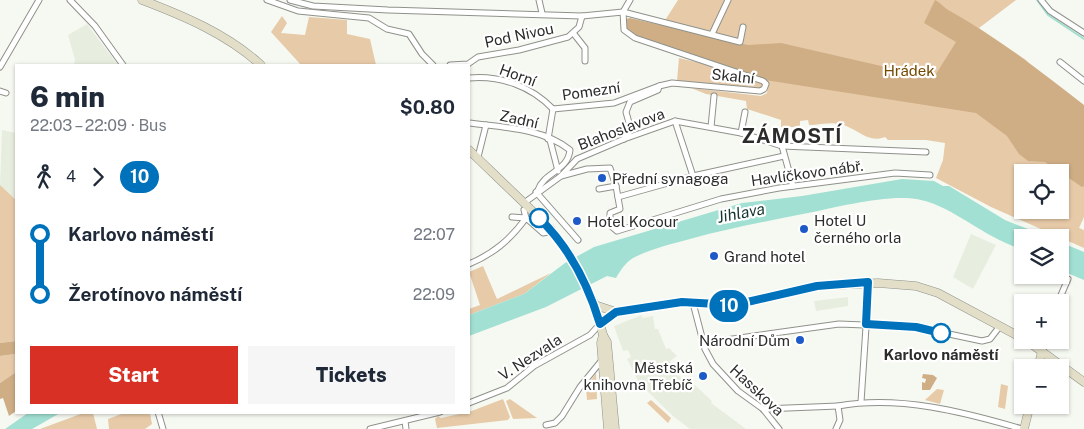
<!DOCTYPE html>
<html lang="en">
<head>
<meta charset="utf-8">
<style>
  :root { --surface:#fff; --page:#f6f6f7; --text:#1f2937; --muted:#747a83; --accent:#d93025 }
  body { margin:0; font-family:"Public Sans",sans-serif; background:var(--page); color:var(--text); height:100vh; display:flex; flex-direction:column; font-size:19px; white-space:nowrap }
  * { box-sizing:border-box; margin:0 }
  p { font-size:16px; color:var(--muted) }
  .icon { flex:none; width:28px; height:28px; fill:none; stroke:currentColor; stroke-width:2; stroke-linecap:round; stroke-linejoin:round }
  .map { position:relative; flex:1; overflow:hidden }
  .sheet { position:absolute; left:15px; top:64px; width:455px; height:350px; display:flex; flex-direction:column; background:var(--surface); border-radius:0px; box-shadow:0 1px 4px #0004 }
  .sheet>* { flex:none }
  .badge { padding:0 10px; border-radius:16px; font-size:18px; line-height:32px }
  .tools { position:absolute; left:1014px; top:164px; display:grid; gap:10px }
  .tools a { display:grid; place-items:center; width:55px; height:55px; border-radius:0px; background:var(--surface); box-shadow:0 1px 4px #0004; font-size:25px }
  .map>.badge { position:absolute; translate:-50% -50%; box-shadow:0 0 0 2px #fff }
  .legs { display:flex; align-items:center; gap:8px; height:55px; padding:0 15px; font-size:16px }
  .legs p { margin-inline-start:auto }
  .overview { display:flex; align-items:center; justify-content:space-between; height:85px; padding:0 15px }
  h1 { font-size:28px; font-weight:800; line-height:38px }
  .button { display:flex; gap:10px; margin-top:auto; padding:10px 15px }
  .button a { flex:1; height:58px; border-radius:0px; background:var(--accent); color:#fff; font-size:20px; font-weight:800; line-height:58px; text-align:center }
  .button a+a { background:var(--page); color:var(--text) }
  ul { padding:0 15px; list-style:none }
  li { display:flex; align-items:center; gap:18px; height:60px; font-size:19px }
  li i { display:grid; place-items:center; width:8px; height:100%; margin:0 6px; background:currentColor }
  li i::after { content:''; width:12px; height:12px; margin:-6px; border:4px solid; border-radius:50%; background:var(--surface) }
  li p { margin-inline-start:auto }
  li:first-child i { background:linear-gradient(#0000 50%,currentColor 0) }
  li:last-child i { background:linear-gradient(currentColor 50%,#0000 0) }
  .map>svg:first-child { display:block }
  .built { fill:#e8eedf }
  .green { fill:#e7caa8; fill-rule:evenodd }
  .forest { fill:#cfae86 }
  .water { fill:#a2e0d3 }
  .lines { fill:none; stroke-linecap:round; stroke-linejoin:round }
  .stream { stroke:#a2e0d3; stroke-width:2 }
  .street-casing { stroke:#8f928b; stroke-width:7 }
  .secondary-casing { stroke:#8f928b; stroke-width:9 }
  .street { stroke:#fff; stroke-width:5 }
  .secondary { stroke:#e2dec8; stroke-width:8 }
  .line-1-casing { stroke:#fff; stroke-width:11 }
  .line-1 { stroke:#0072bc; stroke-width:8 }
  .poi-dot { fill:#1e5ac7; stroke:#fff; stroke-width:2 }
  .stop-1-dot { fill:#fff; stroke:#0072bc; stroke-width:2.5 }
  .labels { text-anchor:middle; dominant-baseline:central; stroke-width:4.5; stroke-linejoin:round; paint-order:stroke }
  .street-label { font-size:15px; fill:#2b2d2a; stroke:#fff }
  .park-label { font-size:15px; fill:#744900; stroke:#fff }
  .poi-label { font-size:15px; fill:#2b2d2a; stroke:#fff; text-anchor:start }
  .stop-label { font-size:15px; font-weight:bold; fill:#2b2d2a; stroke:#fff }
  .water-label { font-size:16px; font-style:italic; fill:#15342e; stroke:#fff }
  .district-label { font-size:20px; font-weight:bold; letter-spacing:1px; fill:#2b2d2a; stroke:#fff }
</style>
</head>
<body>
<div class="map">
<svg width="1084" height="429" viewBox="0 0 1084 429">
  <rect width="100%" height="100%" fill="#f6f9f1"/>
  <g class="built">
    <path d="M87 24 112 57 118 65H74L75 60 68 35Z"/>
    <path d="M2 130 16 133V200L0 185Z"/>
    <path d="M971 234 996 245 973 289 953 277Z"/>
    <path d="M848 297V306L816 311 814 301Z"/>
    <path d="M642 315V318L653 316 655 329H658L666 349 669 348 677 356 670 361 682 380 686 377 712 401 711 403 746 429H690L673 416 639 383 627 359 631 357 628 350 623 351 614 326Z"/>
  </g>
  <g class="green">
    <path d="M678 0H1016L979 28 1026 60 1084 122V217L1079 228 1084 230V248L991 207 936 178 943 160 945 143 926 140H888L885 137C868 144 857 128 840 124 830 122 819 125 809 125L808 120 800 121V127H781V120L747 109 746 101 706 94 691 88 761 96 767 93 768 84 758 76 626 19 662 25ZM1022 172H1060V210H1022Z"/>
    <path d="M282 16 287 23 281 33 305 35 309 17 347 20V34L370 39 376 65H301L271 32Z"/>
    <path d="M679 58 709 65 763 83V86L757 90 677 81Z"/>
    <path d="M0 185 16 200V341L0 343Z"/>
    <path d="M483 266 497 299 551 273 524 294 469 315V309L480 305 469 272Z"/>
    <path d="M16 354V372L0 383V356Z"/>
    <path d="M596 373 597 399 587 400 586 388Z"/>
    <path d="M1001 384 1008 386 1005 409 998 407Z"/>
    <path d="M937 389 944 390 940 404 925 400Z"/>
    <path d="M503 399 510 417 508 420 437 428 435 419 438 416 441 418 469 412Z"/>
    <path d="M510 399 537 418 513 419 506 401Z"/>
    <path d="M651 400 671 418 668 423 647 403Z"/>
    <path d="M86 412 93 413 97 429H40Z"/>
    <path d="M124 413H150L152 424 145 429H109L108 419Z"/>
  </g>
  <g class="forest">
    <path d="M935 0C940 2 944 8 950 11 998 38 1040 71 1084 105V186L1082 187 1045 162 1028 161 1019 154 1007 136 976 113 765 80 758 76 637 37 627 29 626 19 630 18 748 45 781 43 903 71 936 74 956 42 924 23Z"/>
    <path d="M16 341V354L0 356V343Z"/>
    <path d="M16 372V411L9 416 3 398 0 399V383Z"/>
    <path d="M923 374 933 375 937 378 930 390H922V382L925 383 926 379 922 378Z"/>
  </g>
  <g class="water">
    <path d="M902 179 934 181 943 186H949L1005 220 1048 237 1022 238V249C986 239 954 207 921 200 891 193 839 207 808 213 769 221 729 228 690 239 672 244 650 249 633 258 625 263 620 271 616 278L607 276 546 307 469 336V315L524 294 565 263 594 247 742 203 802 196Z"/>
    <path d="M1060 242 1084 252V280L1060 270Z"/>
    <path d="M28 413V412L60 413 32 429H5Z"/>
  </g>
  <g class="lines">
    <path class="stream" d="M1037 0 1048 15 1084 39"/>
    <defs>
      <g id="street">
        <path d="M70 0 95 26 123 65"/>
        <path d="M267 0 298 11 369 18 387 29 409 34 422 54 433 65"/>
        <path d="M290 0 313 6 388 10 582 16 623 12 740 42 743 27"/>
        <path d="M539 0 542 13"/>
        <path d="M1041 0 1050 11 1084 33"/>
        <path d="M623 12 630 0"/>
        <path d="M574 34 585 48V61"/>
        <path d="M712 34 728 0"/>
        <path d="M1060 62 1084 81"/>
        <path d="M450 65 468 64 478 57 519 50 568 37 579 27 582 16"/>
        <path d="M0 67 39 0"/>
        <path d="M469 78C500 75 531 86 553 109"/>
        <path d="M0 91 6 93"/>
        <path d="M553 109 614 103 659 86 672 83 760 91 764 89 766 84 763 81 635 38 624 30 623 12"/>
        <path d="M675 121 693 176"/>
        <path d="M469 123C501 127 543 128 570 150 568 171 544 172 538 190"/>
        <path d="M711 127 714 96"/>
        <path d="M741 133 745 112"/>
        <path d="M548 139 553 109"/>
        <path d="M624 139 631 130 626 112 630 102 658 90 659 86"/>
        <path d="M550 140 558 171"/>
        <path d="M782 146 793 186"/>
        <path d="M478 157 486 125"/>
        <path d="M561 176 587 169 610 168 616 186 620 209 610 213V225L617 231 721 199 779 188 895 173 930 175"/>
        <path d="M599 189 616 186"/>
        <path d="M536 192 578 240"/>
        <path d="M618 197 693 176 784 156"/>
        <path d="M524 203 561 176 577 159 624 139 675 121 741 133 782 146 926 152"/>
        <path d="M512 217 526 218 524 210"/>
        <path d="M469 264C493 254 510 240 526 218L543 233 553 231"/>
        <path d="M1058 302 1068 279"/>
        <path d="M693 303 705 349 713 364 738 391 763 409 779 429"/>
        <path d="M704 343 839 324 916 327 982 341 990 339 1000 326"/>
        <path d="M1042 351 1047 340"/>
        <path d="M861 402 869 282"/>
        <path d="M469 403 507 388 534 366 590 335 600 324"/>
        <path d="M763 409 838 406"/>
        <path d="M158 412 163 429"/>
        <path d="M405 421 406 429"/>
        <path d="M546 425 555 423 562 416 580 387 602 360"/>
        <path d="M370 429 440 412"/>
        <path d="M836 429 840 420 838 406C899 395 964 412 1022 429"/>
      </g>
      <g id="secondary">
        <path d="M142 0C184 16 227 34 261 65"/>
        <path d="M469 150 550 228 570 255 595 305 603 335 601 343 608 429"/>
        <path d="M595 305 616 312"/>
        <path d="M600 324 616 312 682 302 734 305 817 286 878 283 916 286 938 293 1022 338"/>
        <path d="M603 335 607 342 615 429"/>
        <path d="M1026 340 1084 382"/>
        <path d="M1038 368 1042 351"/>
        <path d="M1024 429 1030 405"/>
      </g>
    </defs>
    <use href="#street" class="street-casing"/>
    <use href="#secondary" class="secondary-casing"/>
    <use href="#street" class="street"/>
    <use href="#secondary" class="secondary"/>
  </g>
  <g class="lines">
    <defs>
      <path id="line-1" d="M539 218C569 247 588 284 600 324L616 312 682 302 734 305 817 286 868 282 866 324 916 327 941 333"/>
    </defs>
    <use href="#line-1" class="line-1-casing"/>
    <use href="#line-1" class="line-1"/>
  </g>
  <g class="poi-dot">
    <circle cx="602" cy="178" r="5"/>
    <circle cx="577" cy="221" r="5"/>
    <circle cx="804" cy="229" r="5"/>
    <circle cx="714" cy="256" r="5"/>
    <circle cx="800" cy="340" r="5"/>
    <circle cx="703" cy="376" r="5"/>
  </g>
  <g class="stop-1-dot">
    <circle cx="539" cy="218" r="9"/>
    <circle cx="941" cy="333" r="9"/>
  </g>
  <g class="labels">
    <g class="street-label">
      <text transform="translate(519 35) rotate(-12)">Pod Nivou</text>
      <text transform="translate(518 75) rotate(20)">Horní</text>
      <text transform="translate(733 76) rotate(6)">Skalní</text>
      <text transform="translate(591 91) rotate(-8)">Pomezní</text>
      <text transform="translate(519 119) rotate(12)">Zadní</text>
      <text transform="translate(621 129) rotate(-21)">Blahoslavova</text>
      <text transform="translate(807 173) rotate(-8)">Havlíčkovo nábř.</text>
      <text transform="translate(530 357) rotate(-33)">V. Nezvala</text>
      <text transform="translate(757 390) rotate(43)">Hasskova</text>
    </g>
    <g class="park-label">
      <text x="909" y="70">Hrádek</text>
    </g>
    <g class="poi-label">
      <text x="612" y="178">Přední synagoga</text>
      <text x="814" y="220">Hotel U<tspan x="814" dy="17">černého orla</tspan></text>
      <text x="587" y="221">Hotel Kocour</text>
      <text x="724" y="256">Grand hotel</text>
      <text x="790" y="340" text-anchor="end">Národní Dům</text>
      <text x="693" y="367" text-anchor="end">Městská<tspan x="693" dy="17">knihovna Třebíč</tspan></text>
    </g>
    <g class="stop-label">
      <text x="941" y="354">Karlovo náměstí</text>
    </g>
    <g class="water-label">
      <text transform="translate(741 213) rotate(-11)">Jihlava</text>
    </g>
    <g class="district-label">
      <text x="792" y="136">ZÁMOSTÍ</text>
    </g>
  </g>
</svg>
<div class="tools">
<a><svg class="icon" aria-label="locate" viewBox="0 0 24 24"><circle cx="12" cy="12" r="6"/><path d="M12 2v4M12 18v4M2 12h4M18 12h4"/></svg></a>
<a><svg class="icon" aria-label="layers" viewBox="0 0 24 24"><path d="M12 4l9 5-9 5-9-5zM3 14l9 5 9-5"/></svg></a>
<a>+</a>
<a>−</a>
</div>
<b class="badge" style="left:729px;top:306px;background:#0072bc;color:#fff">10</b>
<section class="sheet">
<div class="overview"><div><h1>6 min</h1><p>22:03 – 22:09 · Bus</p></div><b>$0.80</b></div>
<div class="legs"><svg class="icon" aria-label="walk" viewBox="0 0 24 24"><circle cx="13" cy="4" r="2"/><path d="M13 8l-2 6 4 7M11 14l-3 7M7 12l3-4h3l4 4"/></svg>4<svg class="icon" aria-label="forward" viewBox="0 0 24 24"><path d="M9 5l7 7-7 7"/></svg><b class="badge" style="background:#0072bc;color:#fff">10</b></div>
<ul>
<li><i style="color:#0072bc"></i><b>Karlovo náměstí</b><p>22:07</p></li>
<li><i style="color:#0072bc"></i><b>Žerotínovo náměstí</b><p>22:09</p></li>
</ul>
<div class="button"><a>Start</a><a>Tickets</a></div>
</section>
</div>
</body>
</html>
